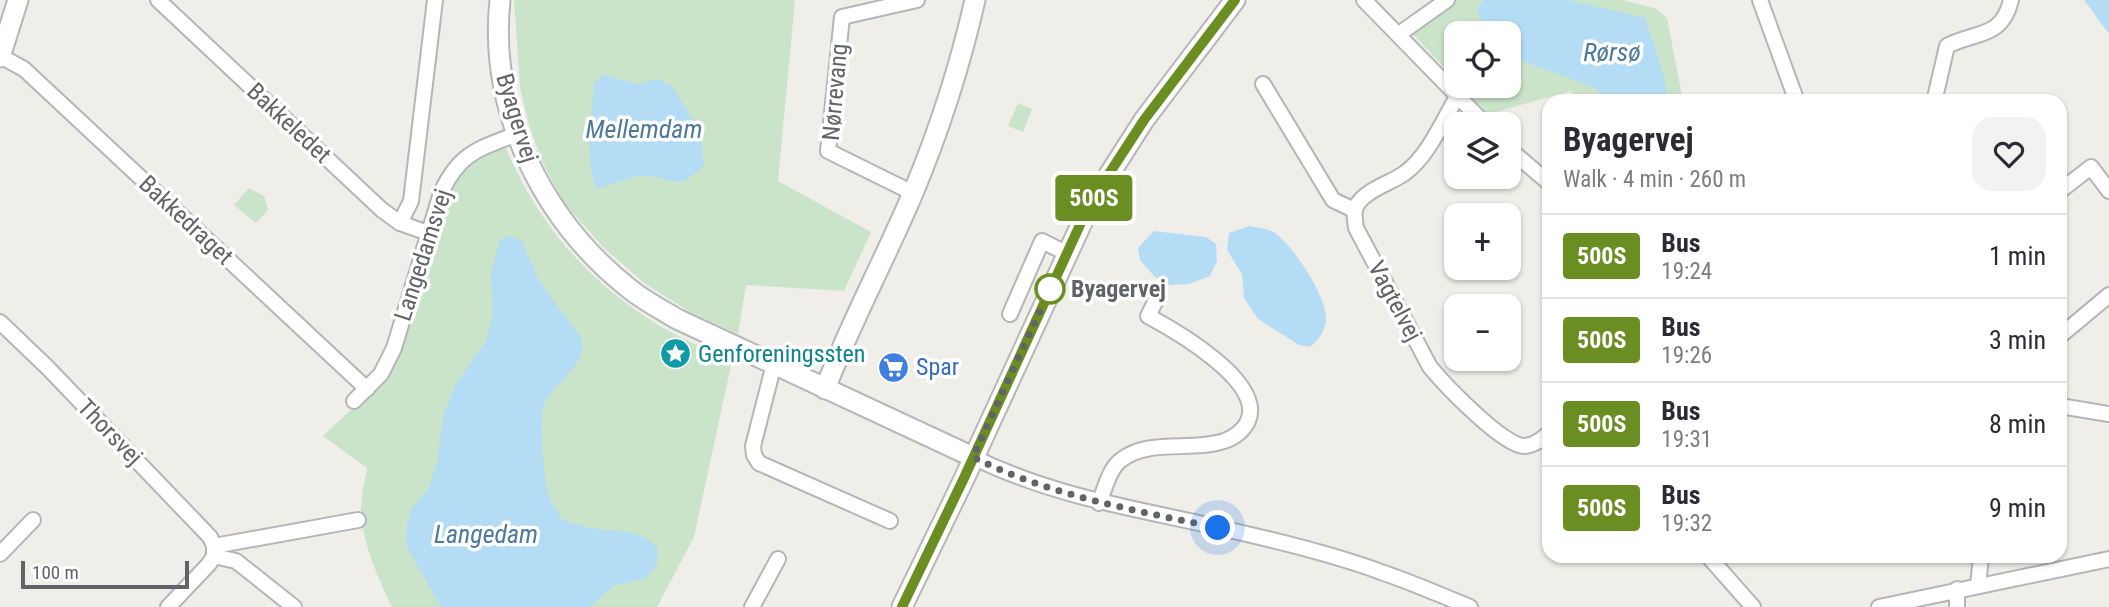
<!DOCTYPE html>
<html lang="en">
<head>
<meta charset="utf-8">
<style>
  :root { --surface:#fff; --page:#f2f2f3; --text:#2b2b33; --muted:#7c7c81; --line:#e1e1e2 }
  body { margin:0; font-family:"Roboto Condensed",sans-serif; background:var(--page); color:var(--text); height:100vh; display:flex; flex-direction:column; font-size:26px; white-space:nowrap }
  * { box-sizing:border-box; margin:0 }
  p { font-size:23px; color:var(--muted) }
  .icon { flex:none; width:38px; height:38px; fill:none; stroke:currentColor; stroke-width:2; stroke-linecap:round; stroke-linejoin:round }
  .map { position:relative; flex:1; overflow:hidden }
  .side { position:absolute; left:1542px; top:94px; width:525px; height:469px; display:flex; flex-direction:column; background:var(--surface); border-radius:21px; box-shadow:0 2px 5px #0004 }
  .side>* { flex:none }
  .badge { padding:0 14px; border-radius:5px; font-size:24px; line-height:46px }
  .tools { position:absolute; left:1444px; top:21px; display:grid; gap:14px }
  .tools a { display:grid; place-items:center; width:77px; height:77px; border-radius:14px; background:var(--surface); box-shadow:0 2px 5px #0004; font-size:35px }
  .scale { position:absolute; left:21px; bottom:18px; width:168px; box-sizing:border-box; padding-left:7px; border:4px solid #606367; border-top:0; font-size:19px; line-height:24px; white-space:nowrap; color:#606367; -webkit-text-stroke:5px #fff; paint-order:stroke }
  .you { position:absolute; width:35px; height:35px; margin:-18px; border:5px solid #fff; border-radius:50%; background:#1a73e8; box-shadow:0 0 0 10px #1a73e833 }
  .map>.badge { position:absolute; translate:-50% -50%; box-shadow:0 0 0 4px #fff }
  .round { display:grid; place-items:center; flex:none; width:74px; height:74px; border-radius:21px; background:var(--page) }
  .summary { display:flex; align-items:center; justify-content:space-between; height:119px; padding:0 21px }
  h1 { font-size:33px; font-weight:700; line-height:52px }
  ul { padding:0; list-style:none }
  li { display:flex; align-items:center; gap:21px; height:84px; padding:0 21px; border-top:2px solid var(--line) }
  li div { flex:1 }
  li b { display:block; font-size:26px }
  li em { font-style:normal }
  li .badge { min-width:77px; font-weight:700; text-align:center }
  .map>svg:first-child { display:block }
  .green { fill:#cae4c9 }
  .water { fill:#b4dcf5 }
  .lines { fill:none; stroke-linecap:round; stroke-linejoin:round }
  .street-casing { stroke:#b4b5b9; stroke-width:18 }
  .secondary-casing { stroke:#b5b7bb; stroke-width:23 }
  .street { stroke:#fff; stroke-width:14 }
  .secondary { stroke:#fff; stroke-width:19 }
  .line-casing { stroke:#fff; stroke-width:16 }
  .line { stroke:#6b8e23; stroke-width:10 }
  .walk { stroke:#606367; stroke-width:7; stroke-dasharray:0 12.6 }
  .stop-dot { fill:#fff; stroke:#6b8e23; stroke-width:3.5 }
  .labels { text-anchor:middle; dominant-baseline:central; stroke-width:7; stroke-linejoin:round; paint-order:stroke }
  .street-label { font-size:24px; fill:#606367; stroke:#fff }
  .stop-label { font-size:24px; font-weight:bold; fill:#606367; stroke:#fff; text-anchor:start }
  .culture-label { font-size:24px; fill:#0d838f; stroke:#fff; text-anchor:start }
  .shop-label { font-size:24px; fill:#366cbe; stroke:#fff; text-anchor:start }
  .water-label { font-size:26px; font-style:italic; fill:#4e799d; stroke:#fff }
</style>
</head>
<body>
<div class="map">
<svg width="2109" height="607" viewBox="0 0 2109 607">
  <rect width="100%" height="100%" fill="#f0eee9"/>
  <g class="green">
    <path d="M514 0H795L778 181 871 232 844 291 746 285 738 334 690 312 644 283 604 248 563 202 542 161 529 126 520 87Z"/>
    <path d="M1457 0H1623L1657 9 1667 18 1683 101H1580L1571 91 1488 114 1461 86H1508V33H1456V80L1411 32Z"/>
    <path d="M1018 103 1032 109 1023 132 1008 126Z"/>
    <path d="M505 146C537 222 584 278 655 323 679 338 707 349 732 361L694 537 657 607H392C379 580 362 542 361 512 361 497 364 482 367 468L323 436 378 384 447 194C465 165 472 158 505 146Z"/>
    <path d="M249 188 264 196 268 210 256 223 234 205Z"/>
  </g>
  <g class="water">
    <path d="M1484 0H1567L1645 18 1663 73 1668 101H1616L1588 85 1519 60 1509 50 1508 33H1492L1485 26 1476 9Z"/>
    <path d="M2084 0H2109V34Z"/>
    <path d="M604 75 638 84 658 79 673 87 700 132 704 166C673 193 676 177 644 176 632 175 609 186 596 189 584 157 592 117 594 83Z"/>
    <path d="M1249 226C1257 228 1268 228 1275 233 1294 247 1327 296 1326 320 1325 332 1318 340 1310 347L1299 345 1258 319 1244 298 1242 274 1227 250 1229 233Z"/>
    <path d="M1154 231 1206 237 1216 244 1217 261 1210 276 1189 284 1169 285 1154 276 1140 260 1138 248Z"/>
    <path d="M507 237H513L522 241 539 281 580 336C590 366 556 379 544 404 538 415 544 483 549 496 552 504 558 513 563 520 572 523 581 526 590 528 614 532 642 528 658 549L656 567 645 579 613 586 590 607H441L406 545 407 524 411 509 428 489 437 463 444 413 456 384 486 341 493 314 491 272 500 240Z"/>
  </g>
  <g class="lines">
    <defs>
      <g id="street">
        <path d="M158 0 382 210 400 223 428 233"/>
        <path d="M1364 0 1485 124"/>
        <path d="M1760 0 1797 102"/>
        <path d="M1399 34 1447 0"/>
        <path d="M0 56 24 69 367 389"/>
        <path d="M1263 84 1333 200 1354 210"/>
        <path d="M1457 97C1442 122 1429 155 1405 173 1391 183 1370 188 1359 202 1352 210 1355 218 1356 228L1430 367C1444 384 1505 448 1525 446 1535 445 1542 439 1549 433"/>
        <path d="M1934 102 1947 46C1975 31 2002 39 2011 0"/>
        <path d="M1508 148 1549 183"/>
        <path d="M2060 191 2091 167 2109 191"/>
        <path d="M913 193 828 151 842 17 917 0"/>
        <path d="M400 223 411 201 435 0"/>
        <path d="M1010 314 1042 241 1066 253"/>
        <path d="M0 322 48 368 210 537 214 546"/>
        <path d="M2060 336 2109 295"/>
        <path d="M774 364 753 446 754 455 759 463 890 521"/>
        <path d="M354 401 381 374 394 348 441 193C459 153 478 149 517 134"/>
        <path d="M2060 406 2109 414"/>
        <path d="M973 457C1057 499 1148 510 1238 532 1286 543 1335 555 1381 572 1411 582 1440 595 1470 607"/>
        <path d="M1099 503C1105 489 1109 469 1121 460 1149 438 1192 452 1224 441 1234 438 1244 430 1248 421 1265 382 1176 331 1148 316L1155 302"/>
        <path d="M214 546 358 520"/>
        <path d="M0 554 33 520"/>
        <path d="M214 556 236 561 294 607"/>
        <path d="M1708 556 1753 607"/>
        <path d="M1978 586 1981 556"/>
        <path d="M168 607 209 564 214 556V548"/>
        <path d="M752 607 778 559"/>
        <path d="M1879 607 2109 559"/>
        <path d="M1957 607V589"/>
      </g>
      <g id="secondary">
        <path d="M500 0C488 112 544 222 631 290 645 301 662 310 677 319L973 457"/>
        <path d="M0 57 18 0"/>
        <path d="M825 389C851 322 885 259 913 193 939 131 960 66 975 0"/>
        <path d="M902 607 964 479 1091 203 1144 120 1235 0"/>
      </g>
    </defs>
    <use href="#street" class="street-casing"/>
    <use href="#secondary" class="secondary-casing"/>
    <use href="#street" class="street"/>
    <use href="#secondary" class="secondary"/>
  </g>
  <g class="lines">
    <defs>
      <path id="line" d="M902 607 964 478 1090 203 1144 120 1235 0"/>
    </defs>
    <use href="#line" class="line-casing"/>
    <use href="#line" class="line"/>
    <path class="walk" d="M1050 289 973 457C1050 496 1135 510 1218 528"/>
  </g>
  <defs>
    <symbol id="sight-disc" viewBox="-11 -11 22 22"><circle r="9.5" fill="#0f9aa8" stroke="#fff"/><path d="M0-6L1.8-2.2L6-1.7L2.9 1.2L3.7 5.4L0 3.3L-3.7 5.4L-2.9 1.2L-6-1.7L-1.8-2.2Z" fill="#fff"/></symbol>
    <symbol id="supermarket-disc" viewBox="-11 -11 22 22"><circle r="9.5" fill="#3f7fe0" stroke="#fff"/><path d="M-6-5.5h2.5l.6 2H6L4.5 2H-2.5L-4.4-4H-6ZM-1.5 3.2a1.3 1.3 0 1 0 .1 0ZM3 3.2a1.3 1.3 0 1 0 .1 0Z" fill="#fff"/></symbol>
  </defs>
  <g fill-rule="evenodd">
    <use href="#sight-disc" x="658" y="336" width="35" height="35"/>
    <use href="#supermarket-disc" x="876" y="350" width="35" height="35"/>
  </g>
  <circle class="stop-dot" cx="1050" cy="289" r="14"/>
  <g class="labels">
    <g class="street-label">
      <text transform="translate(835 92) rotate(-85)">Nørrevang</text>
      <text transform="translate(517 118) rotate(73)">Byagervej</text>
      <text transform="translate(289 123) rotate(43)">Bakkeledet</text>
      <text transform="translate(186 220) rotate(43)">Bakkedraget</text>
      <text transform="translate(423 255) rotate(-72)">Langedamsvej</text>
      <text transform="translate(1395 301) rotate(62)">Vagtelvej</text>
      <text transform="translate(110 432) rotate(46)">Thorsvej</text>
    </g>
    <g class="stop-label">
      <text x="1071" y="289">Byagervej</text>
    </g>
    <g class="culture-label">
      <text x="698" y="354">Genforeningssten</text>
    </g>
    <g class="shop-label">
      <text x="916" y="367">Spar</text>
    </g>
    <g class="water-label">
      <text x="1612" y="52">Rørsø</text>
      <text x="644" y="129">Mellemdam</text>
      <text x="486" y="534">Langedam</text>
    </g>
  </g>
</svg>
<div class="tools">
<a><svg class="icon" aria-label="locate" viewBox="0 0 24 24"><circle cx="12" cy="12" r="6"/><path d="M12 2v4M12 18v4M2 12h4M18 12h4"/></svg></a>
<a><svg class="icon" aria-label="layers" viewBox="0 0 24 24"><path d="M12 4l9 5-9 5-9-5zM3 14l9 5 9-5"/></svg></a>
<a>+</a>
<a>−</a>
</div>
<div class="scale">100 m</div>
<div class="you" style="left:1218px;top:528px"></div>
<b class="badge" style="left:1094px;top:198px;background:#6b8e23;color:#fff">500S</b>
<section class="side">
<div class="summary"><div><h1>Byagervej</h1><p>Walk · 4 min · 260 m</p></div><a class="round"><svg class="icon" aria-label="heart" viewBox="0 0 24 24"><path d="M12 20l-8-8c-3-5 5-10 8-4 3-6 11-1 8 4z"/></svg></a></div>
<ul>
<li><span class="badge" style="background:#6b8e23;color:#fff">500S</span><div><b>Bus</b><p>19:24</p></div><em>1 min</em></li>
<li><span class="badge" style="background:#6b8e23;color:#fff">500S</span><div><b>Bus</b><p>19:26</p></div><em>3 min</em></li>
<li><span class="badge" style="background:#6b8e23;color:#fff">500S</span><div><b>Bus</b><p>19:31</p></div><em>8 min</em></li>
<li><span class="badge" style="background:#6b8e23;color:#fff">500S</span><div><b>Bus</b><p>19:32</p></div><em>9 min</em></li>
</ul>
</section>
</div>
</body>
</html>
